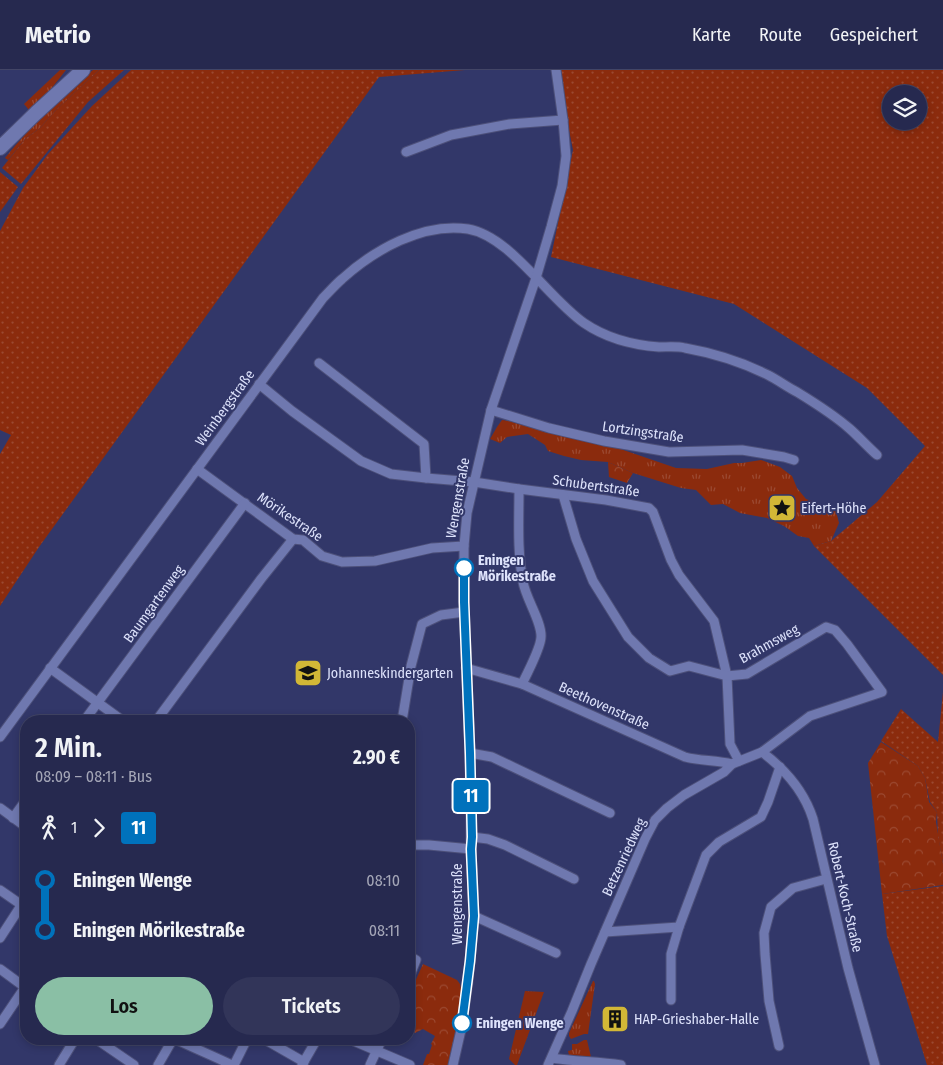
<!DOCTYPE html>
<html lang="de">
<head>
<meta charset="utf-8">
<style>
  :root { --surface:#26294f; --page:#323559; --text:#f1f3f6; --muted:#a4a6b7; --line:#424566; --accent:#8abfa5 }
  body { margin:0; font-family:"Fira Sans Condensed",sans-serif; background:var(--page); color:var(--text); height:100vh; display:flex; flex-direction:column; font-size:19px; white-space:nowrap }
  * { box-sizing:border-box; margin:0 }
  p { font-size:16px; color:var(--muted) }
  .icon { flex:none; width:28px; height:28px; fill:none; stroke:currentColor; stroke-width:2; stroke-linecap:round; stroke-linejoin:round }
  .map { position:relative; flex:1; overflow:hidden }
  .side { position:absolute; left:20px; top:645px; width:395px; height:330px; display:flex; flex-direction:column; background:var(--surface); border-radius:20px; box-shadow:0 2px 8px #0003,0 0 0 1px var(--line) }
  .side>* { flex:none }
  .badge { padding:0 10px; border-radius:4px; font-size:18px; line-height:32px }
  .buttons { position:absolute; left:882px; top:15px; display:grid; gap:10px }
  .buttons a { display:grid; place-items:center; width:45px; height:45px; border-radius:50%; background:var(--surface); box-shadow:0 2px 8px #0003,0 0 0 1px var(--line); font-size:25px }
  .map>.badge { position:absolute; translate:-50% -50%; box-shadow:0 0 0 2px #fff }
  .legs { display:flex; align-items:center; gap:8px; height:55px; padding:0 15px; font-size:16px }
  .legs p { margin-inline-start:auto }
  .headline { display:flex; align-items:center; justify-content:space-between; height:85px; padding:0 15px }
  h1 { font-size:28px; font-weight:600; line-height:38px }
  .primary-button { display:flex; gap:10px; margin-top:auto; padding:10px 15px }
  .primary-button a { flex:1; height:58px; border-radius:30px; background:var(--accent); color:#111; font-size:20px; font-weight:600; line-height:58px; text-align:center }
  .primary-button a+a { background:var(--page); color:var(--text) }
  ul { padding:0 15px; list-style:none }
  li { display:flex; align-items:center; gap:18px; height:50px; font-size:19px }
  li i { display:grid; place-items:center; width:8px; height:100%; margin:0 6px; background:currentColor }
  li i::after { content:''; width:12px; height:12px; margin:-6px; border:4px solid; border-radius:50%; background:var(--surface) }
  li p { margin-inline-start:auto }
  li:first-child i { background:linear-gradient(#0000 50%,currentColor 0) }
  li:last-child i { background:linear-gradient(currentColor 50%,#0000 0) }
  header { display:flex; align-items:center; gap:30px; box-sizing:border-box; height:70px; padding:0 25px; background:var(--surface); border-bottom:1px solid var(--line) }
  header strong { font-size:24px }
  nav { display:flex; gap:28px; margin-inline-start:auto; font-size:18px }
  .map>svg:first-child { display:block }
  .grass { fill:url(#grass-tufts) }
  .forest { fill:url(#forest-crowns) }
  .garden { fill:url(#garden-dots); fill-rule:evenodd }
  .lines { fill:none; stroke-linecap:round; stroke-linejoin:round }
  .minor-casing { stroke:#4d507a; stroke-width:11 }
  .secondary-casing { stroke:#4d507a; stroke-width:16 }
  .minor { stroke:#6f78af; stroke-width:9 }
  .secondary { stroke:#6f78af; stroke-width:14 }
  .line-1-casing { stroke:#fff; stroke-width:11 }
  .line-1 { stroke:#0072bc; stroke-width:8 }
  .stop-1-dot { fill:#fff; stroke:#0072bc; stroke-width:2.5 }
  .labels { text-anchor:middle; dominant-baseline:central; stroke-width:4; stroke-linejoin:round; paint-order:stroke }
  .street-label { font-size:14px; fill:#dde2fb; stroke:#323769 }
  .poi-label { font-size:14px; fill:#dde2fb; stroke:#323769; text-anchor:start }
  .stop-label { font-size:14px; font-weight:bold; fill:#dde2fb; stroke:#323769; text-anchor:start }
</style>
</head>
<body>
<header>
<strong>Metrio</strong>
<nav><a>Karte</a><a>Route</a><a>Gespeichert</a></nav>
</header>
<div class="map">
<svg width="943" height="995" viewBox="0 0 943 995">
  <defs>
    <pattern id="grass-tufts" width="24" height="20" patternUnits="userSpaceOnUse" patternTransform="scale(1.25)"><rect width="24" height="20" fill="#8b2b0d"/><path d="M3 7l-1-3M5 7V3M7 7l1-3M15 17l-1-3M17 17v-4M19 17l1-3" fill="none" stroke="#9b4931"/></pattern>
    <pattern id="forest-crowns" width="20" height="18" patternUnits="userSpaceOnUse" patternTransform="scale(1.25)"><rect width="20" height="18" fill="#8b2b0d"/><path d="M2 6a3 3 0 1 1 6 0M12 15a3 3 0 1 1 6 0" fill="none" stroke="#9b4931"/></pattern>
    <pattern id="garden-dots" width="8" height="8" patternUnits="userSpaceOnUse" patternTransform="scale(1.25)"><rect width="8" height="8" fill="#8b2b0d"/><path d="M2 2h.1M6 6h.1" fill="none" stroke="#9b4931" stroke-width="1.8" stroke-linecap="round"/></pattern>
  </defs>
  <rect width="100%" height="100%" fill="#323769"/>
  <g class="grass">
    <path d="M60 0H66L51 19 29 40 24 34Z"/>
    <path d="M93 0H99L56 40 40 58 25 69 8 90 5 88C31 56 61 26 93 0Z"/>
    <path d="M502 350 520 352 603 373 676 398 707 399 734 393H742L761 390 780 397 792 406 797 418 806 429 820 434 835 437 839 453 831 471 814 476 809 468 798 466 784 456 767 448 740 443 723 434 711 435 696 420 681 418 633 403 608 392 581 390 564 386 548 381 545 375 528 364 507 367 500 373 490 369 497 357Z"/>
    <path d="M593 911H594L595 914 588 964H584L571 969 569 966V963Z"/>
    <path d="M525 921 544 922 517 995H515L509 989Z"/>
    <path d="M584 970H587L591 987 569 985 568 981 572 980V974H577Z"/>
  </g>
  <g class="forest">
    <path d="M608 392 633 403 627 413 609 407Z"/>
    <path d="M881 672 918 696 925 708 929 732 937 742 936 752 943 794V815L882 824 868 693Z"/>
    <path d="M423 894 457 910 460 914 461 919 456 964 448 995H423L427 984H429L432 975 431 974 435 966 423 959 415 963 409 960V925Z"/>
  </g>
  <g class="garden">
    <path d="M99 0H124L88 32 21 114 2 98 25 69 40 58 56 40Z"/>
    <path d="M131 0H465L379 7 39 477 0 536V384L11 365 0 360V161L23 118 48 84 92 36Z"/>
    <path d="M557 0H943V605L814 476 831 471 877 432 925 376 867 318 734 234 551 187 573 80ZM891 24H919V51H891Z"/>
    <path d="M0 102 18 117 0 142Z"/>
    <path d="M943 622V794L938 766 937 742 930 732 925 708 918 696 881 671 901 639 938 672Z"/>
    <path d="M943 816V995H927L887 866 882 824Z"/>
  </g>
  <g class="lines">
    <defs>
      <g id="minor">
        <path d="M406 82 451 65 510 54 563 50"/>
        <path d="M319 293 424 374 426 408"/>
        <path d="M259 314 292 341 361 391 391 404 426 408 474 412 519 419 606 430 649 438 653 442 671 490 679 505 714 551 727 606 730 674 739 691"/>
        <path d="M491 340 549 358 604 371 669 382 742 380 784 387 794 390"/>
        <path d="M197 399 293 469 303 470 322 486 342 492 375 491 432 478 464 476"/>
        <path d="M519 419C519 450 517 482 523 512 526 529 542 552 541 567 541 577 527 604 522 614"/>
        <path d="M50 598 123 651"/>
        <path d="M466 598 522 614 685 687C700 691 716 690 732 694"/>
        <path d="M84 651 245 433"/>
        <path d="M156 651 261 509 293 469"/>
        <path d="M402 651 411 596 422 554 441 545 464 542"/>
        <path d="M0 667 323 228C329 222 335 215 342 209 374 180 423 152 468 159 510 166 548 228 584 253 606 268 632 275 659 277 668 277 677 276 685 278 713 283 742 292 768 305 778 310 787 317 797 322 815 333 834 345 850 359 859 367 868 377 877 385"/>
        <path d="M762 682C786 700 804 721 813 749L848 898 875 995"/>
        <path d="M470 683 492 687 610 743"/>
        <path d="M0 738 26 757"/>
        <path d="M13 748 26 730"/>
        <path d="M472 767 488 769 505 775 574 809"/>
        <path d="M409 775H429L471 779"/>
        <path d="M0 820 26 838"/>
        <path d="M474 846 556 883"/>
        <path d="M605 862 679 857"/>
        <path d="M0 868 26 828"/>
        <path d="M409 886 416 890 409 908"/>
        <path d="M0 899 26 918"/>
        <path d="M671 930V884L679 857 706 785 719 772 761 747 768 732 780 697"/>
        <path d="M0 954 25 917"/>
        <path d="M96 969 134 995"/>
        <path d="M175 969C194 978 213 986 232 995"/>
        <path d="M264 969 304 992"/>
        <path d="M349 969 410 995"/>
        <path d="M779 976 769 931 765 884 764 863 771 837 793 818 826 809"/>
        <path d="M552 988C575 992 598 991 621 995"/>
        <path d="M59 995 75 969"/>
        <path d="M158 995 173 969"/>
        <path d="M234 995 247 969"/>
        <path d="M302 995 317 969"/>
        <path d="M370 995 382 969"/>
        <path d="M453 995 461 960 468 912 474 846 471 779 470 683 464 532V476L467 443 491 340 536 208 551 157 562 116 566 86 563 50 556 0"/>
        <path d="M548 995 572 941 591 894 645 769 655 750 667 738 684 725 724 702 732 694 762 682 810 646 882 622 847 574 835 560 826 557 747 604 727 606 689 596 670 601 649 588 628 567 593 511 576 469 563 425"/>
      </g>
      <path id="secondary" d="M0 78 36 43 83 0"/>
    </defs>
    <use href="#minor" class="minor-casing"/>
    <use href="#secondary" class="secondary-casing"/>
    <use href="#minor" class="minor"/>
    <use href="#secondary" class="secondary"/>
  </g>
  <g class="lines">
    <defs>
      <path id="line-1" d="M462 953 470 891 474 846 471 779 472 767 470 683 464 532V498"/>
    </defs>
    <use href="#line-1" class="line-1-casing"/>
    <use href="#line-1" class="line-1"/>
  </g>
  <defs>
    <symbol id="sight-square" viewBox="-11 -11 22 22"><rect x="-9" y="-9" width="18" height="18" rx="4" fill="#d2b736" stroke="#323769"/><path d="M0-6L1.8-2.2L6-1.7L2.9 1.2L3.7 5.4L0 3.3L-3.7 5.4L-2.9 1.2L-6-1.7L-1.8-2.2Z" fill="#111"/></symbol>
    <symbol id="school-square" viewBox="-11 -11 22 22"><rect x="-9" y="-9" width="18" height="18" rx="4" fill="#d2b736" stroke="#323769"/><path d="M0-5L7-2L0 1L-7-2ZM-4 1L0 2.5L4 1V4Q0 6-4 4Z" fill="#111"/></symbol>
    <symbol id="building-square" viewBox="-11 -11 22 22"><rect x="-9" y="-9" width="18" height="18" rx="4" fill="#d2b736" stroke="#323769"/><path d="M-4-6H4V6H1V3H-1V6H-4ZM-2.5-4.3h1.7v1.8h-1.7ZM.8-4.3h1.7v1.8H.8ZM-2.5-1h1.7V.8h-1.7ZM.8-1h1.7V.8H.8Z" fill="#111"/></symbol>
  </defs>
  <g fill-rule="evenodd">
    <use href="#sight-square" x="766" y="422" width="32" height="32"/>
    <use href="#school-square" x="292" y="587" width="32" height="32"/>
    <use href="#building-square" x="599" y="933" width="32" height="32"/>
  </g>
  <g class="stop-1-dot">
    <circle cx="464" cy="498" r="9"/>
    <circle cx="462" cy="953" r="9"/>
  </g>
  <g class="labels">
    <g class="street-label">
      <text transform="translate(225 338) rotate(-54)">Weinbergstraße</text>
      <text transform="translate(643 362) rotate(8)">Lortzingstraße</text>
      <text transform="translate(596 416) rotate(8)">Schubertstraße</text>
      <text transform="translate(458 428) rotate(-80)">Wengenstraße</text>
      <text transform="translate(290 447) rotate(34)">Mörikestraße</text>
      <text transform="translate(154 534) rotate(-54)">Baumgartenweg</text>
      <text transform="translate(769 574) rotate(-29)">Brahmsweg</text>
      <text transform="translate(604 636) rotate(24)">Beethovenstraße</text>
      <text transform="translate(624 787) rotate(-65)">Betzenriedweg</text>
      <text transform="translate(845 827) rotate(77)">Robert-Koch-Straße</text>
      <text transform="translate(457 834) rotate(-90)">Wengenstraße</text>
    </g>
    <g class="poi-label">
      <text x="801" y="438">Eifert-Höhe</text>
      <text x="327" y="603">Johanneskindergarten</text>
      <text x="634" y="949">HAP-Grieshaber-Halle</text>
    </g>
    <g class="stop-label">
      <text x="478" y="490">Eningen<tspan x="478" dy="16">Mörikestraße</tspan></text>
      <text x="476" y="953">Eningen Wenge</text>
    </g>
  </g>
</svg>
<div class="buttons">
<a><svg class="icon" aria-label="layers" viewBox="0 0 24 24"><path d="M12 4l9 5-9 5-9-5zM3 14l9 5 9-5"/></svg></a>
</div>
<b class="badge" style="left:471px;top:726px;background:#0072bc;color:#fff">11</b>
<section class="side">
<div class="headline"><div><h1>2 Min.</h1><p>08:09 – 08:11 · Bus</p></div><b>2.90 €</b></div>
<div class="legs"><svg class="icon" aria-label="walk" viewBox="0 0 24 24"><circle cx="13" cy="4" r="2"/><path d="M13 8l-2 6 4 7M11 14l-3 7M7 12l3-4h3l4 4"/></svg>1<svg class="icon" aria-label="forward" viewBox="0 0 24 24"><path d="M9 5l7 7-7 7"/></svg><b class="badge" style="background:#0072bc;color:#fff">11</b></div>
<ul>
<li><i style="color:#0072bc"></i><b>Eningen Wenge</b><p>08:10</p></li>
<li><i style="color:#0072bc"></i><b>Eningen Mörikestraße</b><p>08:11</p></li>
</ul>
<div class="primary-button"><a>Los</a><a>Tickets</a></div>
</section>
</div>
</body>
</html>
